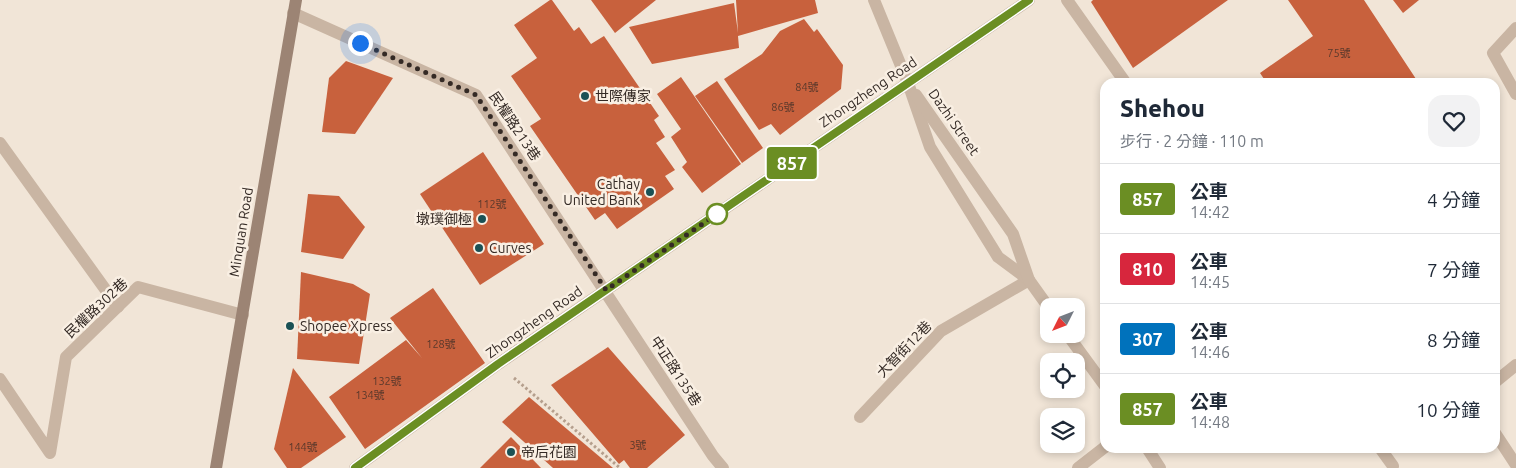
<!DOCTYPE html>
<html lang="zh-TW">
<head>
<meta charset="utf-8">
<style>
  :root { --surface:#fff; --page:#f2f2f3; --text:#1f2937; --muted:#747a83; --line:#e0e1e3 }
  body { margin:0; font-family:Ubuntu,"Noto Sans TC",sans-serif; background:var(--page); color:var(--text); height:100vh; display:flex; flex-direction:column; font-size:19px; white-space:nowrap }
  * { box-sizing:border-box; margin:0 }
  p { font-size:16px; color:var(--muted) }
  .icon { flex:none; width:28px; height:28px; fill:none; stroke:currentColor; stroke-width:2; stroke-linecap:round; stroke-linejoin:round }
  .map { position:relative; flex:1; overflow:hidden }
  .drawer { position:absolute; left:1100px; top:78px; width:400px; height:375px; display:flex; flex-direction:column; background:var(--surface); border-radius:15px; box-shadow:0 2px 8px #0003 }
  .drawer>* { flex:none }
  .badge { padding:0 10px; border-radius:4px; font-size:18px; line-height:32px }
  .needle { width:32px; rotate:228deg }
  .fabs { position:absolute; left:1040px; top:298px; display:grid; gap:10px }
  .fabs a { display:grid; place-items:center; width:45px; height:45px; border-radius:10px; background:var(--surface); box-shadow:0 2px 8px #0003; font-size:25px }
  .you { position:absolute; width:25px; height:25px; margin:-12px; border:4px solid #fff; border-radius:50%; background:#1a73e8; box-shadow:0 0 0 8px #1a73e833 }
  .map>.badge { position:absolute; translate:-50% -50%; box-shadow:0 0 0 2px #fff }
  .round { display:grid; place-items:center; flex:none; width:52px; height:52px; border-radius:15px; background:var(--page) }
  .summary { display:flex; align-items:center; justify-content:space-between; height:85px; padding:0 20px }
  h1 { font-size:24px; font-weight:800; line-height:38px }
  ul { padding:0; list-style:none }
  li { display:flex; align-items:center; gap:15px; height:70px; padding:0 20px; border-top:1px solid var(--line) }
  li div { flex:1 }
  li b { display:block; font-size:19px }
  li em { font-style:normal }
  li .badge { min-width:55px; font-weight:700; text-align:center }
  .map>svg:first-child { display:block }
  .building { fill:#c8613d }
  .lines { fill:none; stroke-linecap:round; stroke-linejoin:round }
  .path { stroke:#b59f8d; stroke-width:3; stroke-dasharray:2.5 2.5; stroke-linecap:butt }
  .lane { stroke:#c9b5a3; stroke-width:12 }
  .street { stroke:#c9b5a3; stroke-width:12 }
  .secondary { stroke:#9c8474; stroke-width:12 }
  .line-casing { stroke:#fff; stroke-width:11 }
  .line { stroke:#6b8e23; stroke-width:8 }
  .walk { stroke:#342a25; stroke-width:5; stroke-dasharray:0 9 }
  .poi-dot { fill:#1a5155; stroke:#f9efe3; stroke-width:2 }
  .stop-dot { fill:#fff; stroke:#6b8e23; stroke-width:2.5 }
  .labels { text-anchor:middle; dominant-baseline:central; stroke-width:5; stroke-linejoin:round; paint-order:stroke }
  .number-label { font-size:11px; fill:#59382b }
  .street-label { font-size:14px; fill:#342a25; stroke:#f9efe3 }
  .poi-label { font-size:14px; fill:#342a25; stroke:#f9efe3; text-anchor:start }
</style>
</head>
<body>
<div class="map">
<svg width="1516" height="468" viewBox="0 0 1516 468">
  <rect width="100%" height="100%" fill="#f1e5d7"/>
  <g class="building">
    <path d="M550 0H552L574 31 579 27 591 44 604 36 659 116 654 120 665 137 656 143 675 170 665 176 674 189 617 229 605 213 595 220 530 126 541 119 511 76 537 58 514 25Z"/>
    <path d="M591 0H656L615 33Z"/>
    <path d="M736 0H815L818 13 738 36 739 48 652 64 629 27 734 3 738 33Z"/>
    <path d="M1093 0H1228L1133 68 1091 2Z"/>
    <path d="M1288 0H1364L1418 82H1266L1260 73 1313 36Z"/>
    <path d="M1393 0H1419L1403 13Z"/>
    <path d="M804 19 814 32 817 29 843 65 841 89 780 135 771 124 759 130 724 79 762 54 780 31Z"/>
    <path d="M346 61 393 78 355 134 322 132 329 78Z"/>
    <path d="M681 77 741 164 702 193 682 167 687 162 671 137 681 129 657 94Z"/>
    <path d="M717 81 763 148 742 163 695 96Z"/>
    <path d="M483 152 544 244 480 285 420 194Z"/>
    <path d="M308 194 339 196 365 227 343 259 301 252Z"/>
    <path d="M301 272 353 284 370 294 359 364 297 359Z"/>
    <path d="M433 288 485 363 365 449 329 397 406 340 422 358 390 318Z"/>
    <path d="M608 347 685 435 647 468H630L624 460 619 464 551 385Z"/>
    <path d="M293 368 346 437 301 468H287L274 449Z"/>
    <path d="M529 397 613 468H553L502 422Z"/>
    <path d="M511 437 541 468H480Z"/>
  </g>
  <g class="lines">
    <path class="path" d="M514 378 620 468"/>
    <g class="lane">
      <path d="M1067 0 1125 82"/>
      <path d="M293 13 476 95 713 456 723 468"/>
      <path d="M1516 28 1493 53 1516 94"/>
      <path d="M0 143 118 307"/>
      <path d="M0 379 50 453 66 357 138 287 243 315"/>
      <path d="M1495 382 1516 365"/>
      <path d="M860 417 941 331 1029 280"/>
      <path d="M1495 433 1516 465"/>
      <path d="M1380 448 1393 466"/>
      <path d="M1078 468 1105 447"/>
    </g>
    <g class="street">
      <path d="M874 0 908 83 930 147 998 257 1029 280"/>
      <path d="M916 95 1013 234 1029 280 1049 308"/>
      <path d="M1067 334 1105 386"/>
      <path d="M1147 448 1160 468"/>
      <path d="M355 468 498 364 1029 0"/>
    </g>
    <path class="secondary" d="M216 468 296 0"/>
  </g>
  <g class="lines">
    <defs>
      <path id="line" d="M355 468 498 364 1029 0"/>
    </defs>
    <use href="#line" class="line-casing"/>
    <use href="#line" class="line"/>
    <path class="walk" d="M360 43 476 95 606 290 717 214"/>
  </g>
  <g class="poi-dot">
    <circle cx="585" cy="96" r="5"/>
    <circle cx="650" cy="192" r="5"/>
    <circle cx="482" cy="219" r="5"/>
    <circle cx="479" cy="248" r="5"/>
    <circle cx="290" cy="326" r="5"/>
    <circle cx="511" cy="452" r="5"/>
  </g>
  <circle class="stop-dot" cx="717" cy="214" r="10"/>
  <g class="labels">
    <g class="number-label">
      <text x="1339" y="53">75號</text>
      <text x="807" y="87">84號</text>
      <text x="783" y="107">86號</text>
      <text x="492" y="204">112號</text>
      <text x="441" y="344">128號</text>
      <text x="387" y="381">132號</text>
      <text x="370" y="395">134號</text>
      <text x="638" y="445">3號</text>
      <text x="303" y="447">144號</text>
    </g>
    <g class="street-label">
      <text transform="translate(868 92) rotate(-34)">Zhongzheng Road</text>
      <text transform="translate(954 122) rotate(55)">Dazhi Street</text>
      <text transform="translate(515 126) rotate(56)">民權路213巷</text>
      <text transform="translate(241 232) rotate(-81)">Minquan Road</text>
      <text transform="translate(96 308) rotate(-43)">民權路302巷</text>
      <text transform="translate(534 322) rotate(-35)">Zhongzheng Road</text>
      <text transform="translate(904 349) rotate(-46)">大智街12巷</text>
      <text transform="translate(676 371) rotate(57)">中正路135巷</text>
    </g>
    <g class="poi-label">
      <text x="595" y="96">世際傳家</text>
      <text x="640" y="184" text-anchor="end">Cathay<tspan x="640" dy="16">United Bank</tspan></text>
      <text x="472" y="219" text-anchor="end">墩璞御極</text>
      <text x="489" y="248">Curves</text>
      <text x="300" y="326">Shopee Xpress</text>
      <text x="521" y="452">帝后花園</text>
    </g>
  </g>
</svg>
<div class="fabs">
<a><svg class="needle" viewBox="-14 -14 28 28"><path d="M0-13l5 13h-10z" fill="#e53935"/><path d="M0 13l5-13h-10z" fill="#747a83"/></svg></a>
<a><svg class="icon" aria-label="locate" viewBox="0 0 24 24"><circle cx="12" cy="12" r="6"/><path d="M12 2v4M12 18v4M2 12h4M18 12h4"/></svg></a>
<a><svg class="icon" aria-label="layers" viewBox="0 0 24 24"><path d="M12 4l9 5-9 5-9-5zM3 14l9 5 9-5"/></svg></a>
</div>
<div class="you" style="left:360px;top:43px"></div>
<b class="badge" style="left:792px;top:163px;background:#6b8e23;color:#fff">857</b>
<section class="drawer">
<div class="summary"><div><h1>Shehou</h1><p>步行 · 2 分鐘 · 110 m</p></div><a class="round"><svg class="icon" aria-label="heart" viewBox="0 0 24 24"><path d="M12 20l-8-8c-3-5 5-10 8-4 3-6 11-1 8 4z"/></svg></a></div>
<ul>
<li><span class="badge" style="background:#6b8e23;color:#fff">857</span><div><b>公車</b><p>14:42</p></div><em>4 分鐘</em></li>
<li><span class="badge" style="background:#d7263d;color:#fff">810</span><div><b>公車</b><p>14:45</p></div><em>7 分鐘</em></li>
<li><span class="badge" style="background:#0072bc;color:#fff">307</span><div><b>公車</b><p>14:46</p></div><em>8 分鐘</em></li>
<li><span class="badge" style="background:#6b8e23;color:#fff">857</span><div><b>公車</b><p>14:48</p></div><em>10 分鐘</em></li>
</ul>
</section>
</div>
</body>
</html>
